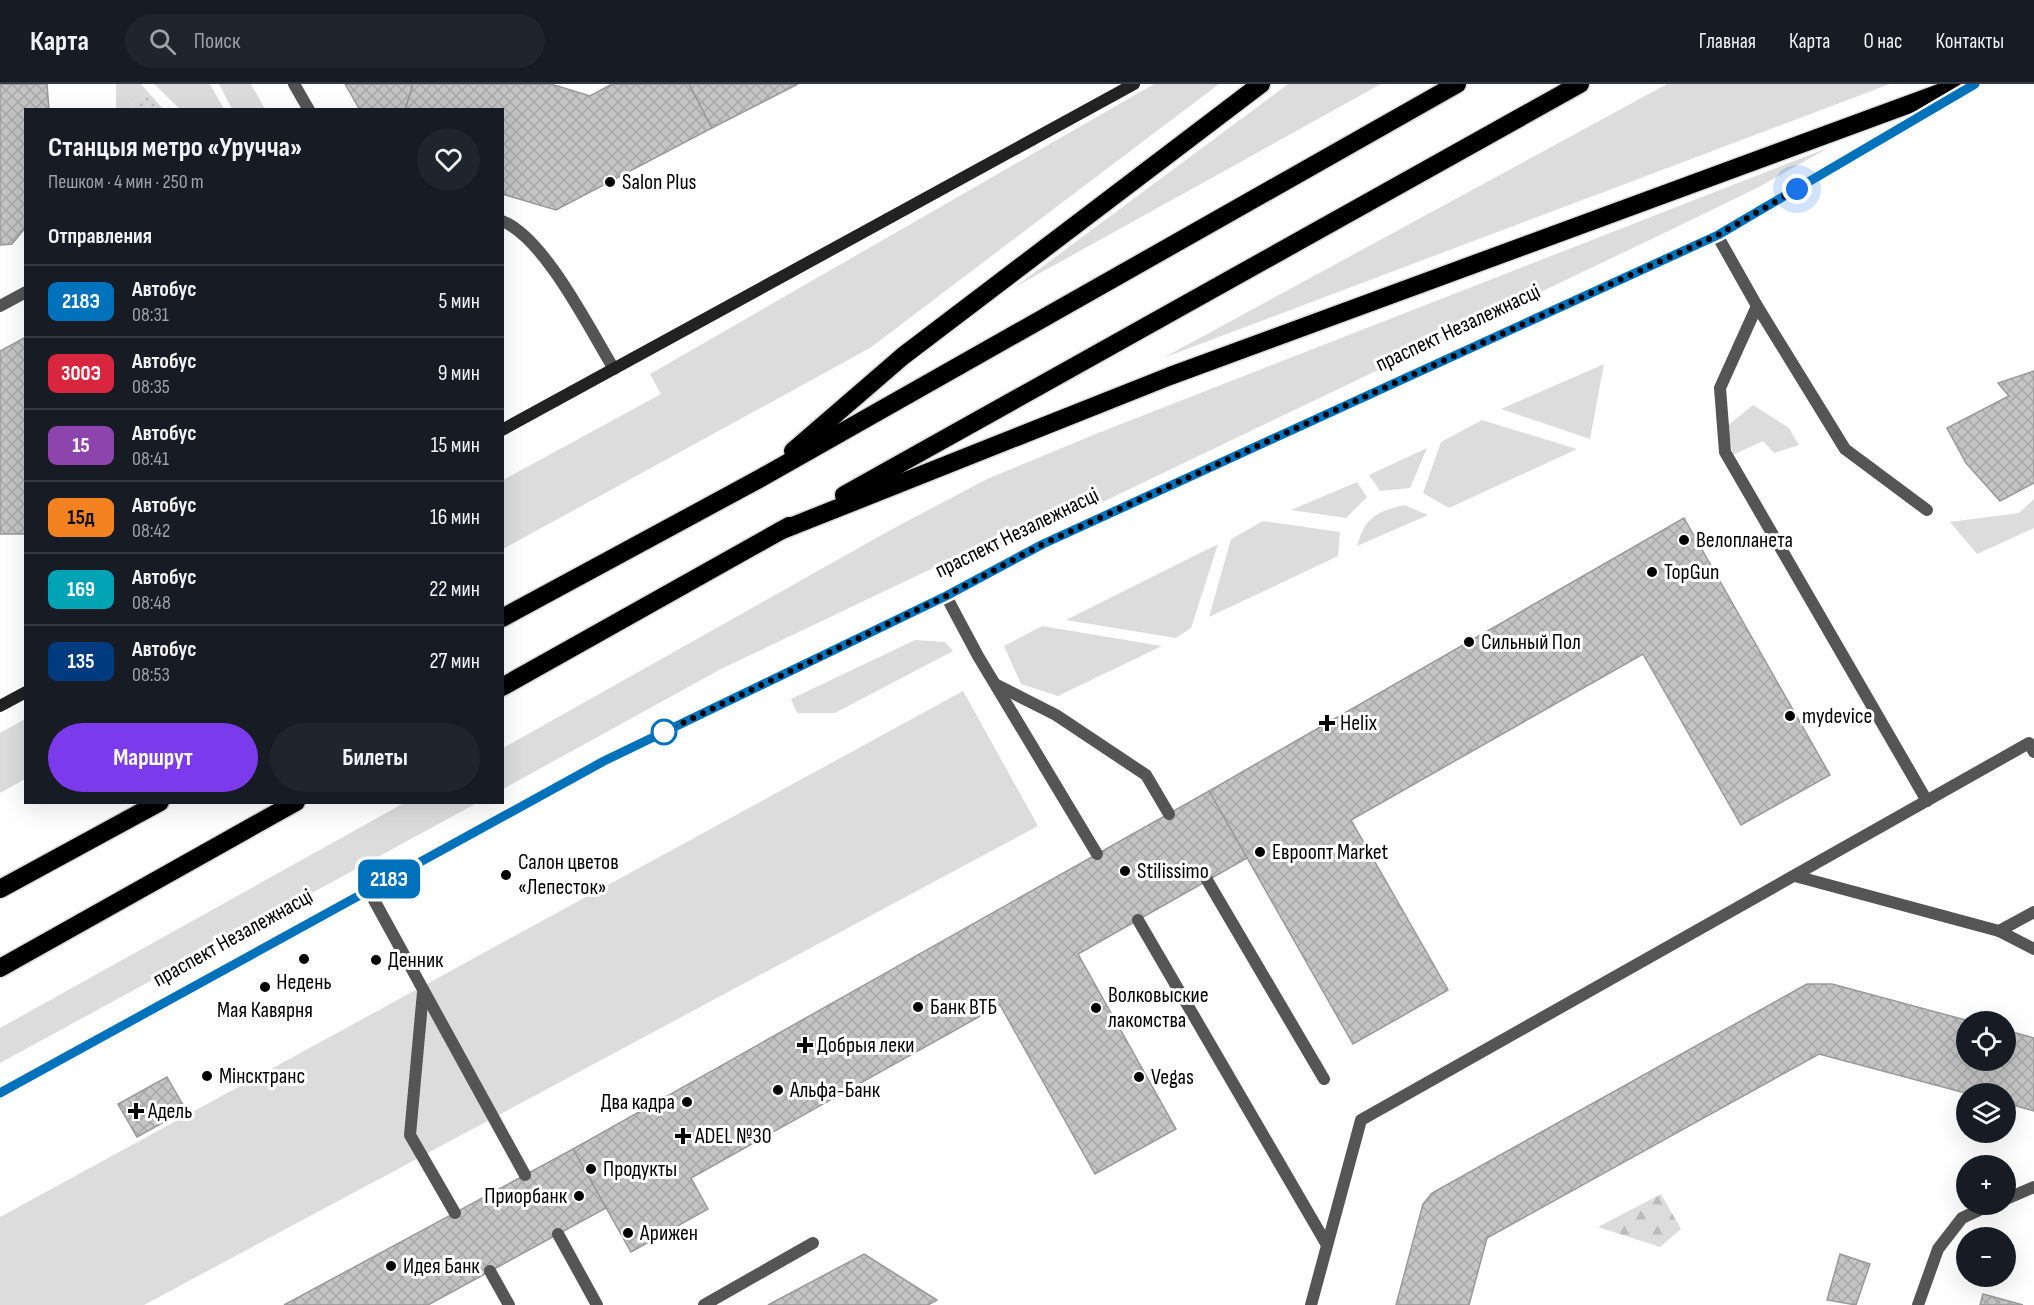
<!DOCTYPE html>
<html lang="ru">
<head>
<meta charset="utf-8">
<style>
  :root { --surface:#171b24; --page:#20242c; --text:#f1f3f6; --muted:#9ea1a6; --line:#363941; --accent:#7c3aed }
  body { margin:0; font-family:"Sofia Sans Condensed",sans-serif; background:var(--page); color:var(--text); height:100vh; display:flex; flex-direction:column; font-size:22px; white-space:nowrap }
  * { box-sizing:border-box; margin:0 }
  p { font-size:20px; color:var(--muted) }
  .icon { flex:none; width:33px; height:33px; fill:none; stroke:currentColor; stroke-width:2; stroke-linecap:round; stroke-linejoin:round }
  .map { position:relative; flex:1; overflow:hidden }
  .side { position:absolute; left:24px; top:24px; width:480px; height:696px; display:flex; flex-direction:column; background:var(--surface); border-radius:0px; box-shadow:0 6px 24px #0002 }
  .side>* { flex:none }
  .badge { padding:0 12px; border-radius:9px; font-size:21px; line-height:39px }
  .tools { position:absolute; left:1956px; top:927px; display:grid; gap:12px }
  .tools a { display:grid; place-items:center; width:60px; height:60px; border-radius:50%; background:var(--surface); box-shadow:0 6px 24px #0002; font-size:30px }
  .you { position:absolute; width:30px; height:30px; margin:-15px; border:4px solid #fff; border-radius:50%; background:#1a73e8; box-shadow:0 0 0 9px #1a73e833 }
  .map>.badge { position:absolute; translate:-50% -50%; box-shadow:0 0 0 3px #fff }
  h2 { padding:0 24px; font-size:22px; line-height:54px }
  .round { display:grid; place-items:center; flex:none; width:63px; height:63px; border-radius:32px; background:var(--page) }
  .overview { display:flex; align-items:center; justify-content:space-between; height:102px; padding:0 24px }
  h1 { font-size:28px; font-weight:700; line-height:45px }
  .primary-button { display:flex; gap:12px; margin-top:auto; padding:12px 24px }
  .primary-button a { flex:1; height:69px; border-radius:36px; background:var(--accent); color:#fff; font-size:24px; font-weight:700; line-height:69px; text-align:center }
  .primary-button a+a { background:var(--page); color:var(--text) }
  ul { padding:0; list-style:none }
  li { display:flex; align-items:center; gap:18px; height:72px; padding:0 24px; border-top:2px solid var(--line) }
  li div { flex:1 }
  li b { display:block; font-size:22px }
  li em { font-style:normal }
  li .badge { min-width:66px; font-weight:700; text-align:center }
  header { display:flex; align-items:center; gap:36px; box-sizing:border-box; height:84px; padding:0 30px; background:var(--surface); border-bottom:2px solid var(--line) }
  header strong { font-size:28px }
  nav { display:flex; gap:33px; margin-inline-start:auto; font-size:21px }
  .search { width:420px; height:54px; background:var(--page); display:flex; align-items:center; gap:15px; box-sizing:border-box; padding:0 21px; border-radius:33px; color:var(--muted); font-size:22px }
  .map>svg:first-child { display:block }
  .grass { fill:#dcdcdc }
  .forest { fill:url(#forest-firs) }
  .park { fill:url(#park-dots) }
  .building { fill:url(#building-cross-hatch); stroke:#999; stroke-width:1.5 }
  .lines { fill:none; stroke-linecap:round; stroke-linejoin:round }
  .highway-casing { stroke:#dbdbdb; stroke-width:21 }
  .lane { stroke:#555; stroke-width:12 }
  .secondary { stroke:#222; stroke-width:12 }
  .highway { stroke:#000; stroke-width:18 }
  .line-casing { stroke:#fff; stroke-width:14 }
  .line { stroke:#0072bc; stroke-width:9 }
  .walk { stroke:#000; stroke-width:6; stroke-dasharray:0 10.8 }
  .poi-dot { fill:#000; stroke:#fff; stroke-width:2 }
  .stop-dot { fill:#fff; stroke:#0072bc; stroke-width:3 }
  .labels { text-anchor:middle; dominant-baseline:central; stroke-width:6; stroke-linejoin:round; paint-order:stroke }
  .poi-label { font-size:22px; fill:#000; stroke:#fff; text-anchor:start }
  .street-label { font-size:22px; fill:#000; stroke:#fff }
</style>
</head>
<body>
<header>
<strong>Карта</strong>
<div class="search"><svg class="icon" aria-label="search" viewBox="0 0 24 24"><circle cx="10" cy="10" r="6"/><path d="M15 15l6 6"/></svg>Поиск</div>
<nav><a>Главная</a><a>Карта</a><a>О нас</a><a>Контакты</a></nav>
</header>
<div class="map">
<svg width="2034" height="1221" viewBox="0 0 2034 1221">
  <defs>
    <pattern id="forest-firs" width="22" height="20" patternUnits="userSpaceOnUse" patternTransform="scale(1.5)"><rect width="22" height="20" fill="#dcdcdc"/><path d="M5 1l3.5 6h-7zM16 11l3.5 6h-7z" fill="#bbb"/></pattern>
    <pattern id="park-dots" width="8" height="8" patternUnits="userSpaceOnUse" patternTransform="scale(1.5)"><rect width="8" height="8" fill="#dcdcdc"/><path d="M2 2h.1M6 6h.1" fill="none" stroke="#bbb" stroke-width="1.8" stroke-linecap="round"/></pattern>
    <pattern id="building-cross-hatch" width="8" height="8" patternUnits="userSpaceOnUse" patternTransform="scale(1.5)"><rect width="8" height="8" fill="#c4c4c4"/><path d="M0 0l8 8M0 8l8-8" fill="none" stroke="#a7a7a7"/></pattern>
  </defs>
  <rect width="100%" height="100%" fill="#fff"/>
  <g class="grass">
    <path d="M116 0H141L149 9 131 20 132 25H116Z"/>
    <path d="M154 0H210L224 25H180Z"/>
    <path d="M219 0H251L265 25H232Z"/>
    <path d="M1154 0H1219L870 264 503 465V396L661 310 650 290Z"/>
    <path d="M1288 0H1381L1015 203Z"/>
    <path d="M1667 0H1890L1163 274Z"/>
    <path d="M1830 63 1757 104 1687 138 1038 449 950 476 721 585 503 705V664L896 443 987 395 1098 349Z"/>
    <path d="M1604 280 1590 355 1501 325Z"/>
    <path d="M1753 321 1789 344 1799 361 1774 369 1763 357 1733 371 1727 342Z"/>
    <path d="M1482 336 1577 365 1449 424 1423 409 1441 358Z"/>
    <path d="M1427 364 1410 404 1380 407 1369 391Z"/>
    <path d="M1357 398 1367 413 1346 434 1291 426Z"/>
    <path d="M2034 415V444L1977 470 1950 438 2019 429Z"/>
    <path d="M1404 421 1428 431 1357 462C1365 433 1376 428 1404 421Z"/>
    <path d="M1263 437 1340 448 1338 472 1209 533 1231 455Z"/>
    <path d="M1218 460 1191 544 1176 554 1066 536Z"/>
    <path d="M1042 542 1162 562 1058 612 1021 600 1004 562Z"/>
    <path d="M915 556 945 558 953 567 835 629H797L791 615Z"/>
    <path d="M963 607 1038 742 144 1221H0V1133Z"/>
    <path d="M25 635V695L0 709V649Z"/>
    <path d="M404 719H477L0 979V944Z"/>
  </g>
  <path class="forest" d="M1661 1110 1681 1145 1660 1163 1598 1143Z"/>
  <path class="park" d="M149 9 163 25H132L131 20Z"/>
  <g class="building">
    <path d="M0 0H47L49 26H26V143L12 160 0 161Z"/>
    <path d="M345 0H413L405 26H360Z"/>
    <path d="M413 0H551L590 12 612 0H689L712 44 556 126 502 110V26H405Z"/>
    <path d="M689 0H798L712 44Z"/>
    <path d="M26 253V450H0V267Z"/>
    <path d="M2034 287V399L2000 417 1966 379 1947 344 2009 312 1998 299Z"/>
    <path d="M1684 434 1830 691 1741 741 1643 570 1351 736 1448 906 1353 960 1209 707Z"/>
    <path d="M1209 707 1247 774 1078 870 1176 1045 1095 1090 1000 921 691 1094 708 1125 631 1168 573 1065Z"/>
    <path d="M1807 900H1832L1973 938H1966V976H2006V946L2034 954V1027L2006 1019V1010H1969L1819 970 1487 1154 1469 1221H1396L1423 1120 1432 1109Z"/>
    <path d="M167 993 186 1026 137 1053 118 1020Z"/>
    <path d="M573 1065 606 1124 428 1221H284Z"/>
    <path d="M864 1170 937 1216 928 1221H768Z"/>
    <path d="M1840 1170 1870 1180 1856 1221 1827 1216Z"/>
    <path d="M1983 1210 2023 1221H1980Z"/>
  </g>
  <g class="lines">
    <defs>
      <g id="highway">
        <path d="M793 367 903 272 1261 0"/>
        <path d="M844 411 1580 0"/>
        <path d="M780 447 1170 292 1964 0"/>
        <path d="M502 534 759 395 1457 0"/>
        <path d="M502 603 789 442"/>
        <path d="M0 805 160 718"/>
        <path d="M0 884 296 718"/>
      </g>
    </defs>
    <use href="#highway" class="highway-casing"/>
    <g class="lane">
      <path d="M294 0 309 26"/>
      <path d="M502 137C545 154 590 246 614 285"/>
      <path d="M1717 151 1757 222 1845 365 1927 426"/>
      <path d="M0 222 26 208"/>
      <path d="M1757 222 1720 304 1725 368 1927 717"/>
      <path d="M946 512 978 572 1097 770"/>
      <path d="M997 601 1056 631 1146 691 1169 730"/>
      <path d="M1795 792 1999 847 2034 865"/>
      <path d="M1207 796 1324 995"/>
      <path d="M369 807 525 1091"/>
      <path d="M1138 836 1327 1161"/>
      <path d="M1999 847 2034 828"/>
      <path d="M423 908 410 1051 455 1129"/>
      <path d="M2006 1115 2034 1103"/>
      <path d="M558 1150 597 1221"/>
      <path d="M490 1187 509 1221"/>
      <path d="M704 1221 813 1159"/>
      <path d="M1311 1221 1361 1036 2029 659 2034 668"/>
      <path d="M1918 1221 1938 1165 1962 1134 1992 1120"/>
    </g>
    <g class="secondary">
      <path d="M502 346 1134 0"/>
      <path d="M0 622 26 608"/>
      <path d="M0 1009 604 677 946 512 1043 460 1717 151 1975 0"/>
    </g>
    <use href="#highway" class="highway"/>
  </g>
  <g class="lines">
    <defs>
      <path id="line" d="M0 1009 604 677 946 512 1043 460 1718 151 1975 0"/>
    </defs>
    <use href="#line" class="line-casing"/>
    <use href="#line" class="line"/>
    <path class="walk" d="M664 648 946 512 1043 460 1718 151 1797 105"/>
  </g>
  <g class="poi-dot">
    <circle cx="610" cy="98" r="6"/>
    <circle cx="1684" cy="456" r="6"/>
    <circle cx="1652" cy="488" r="6"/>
    <circle cx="1469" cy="558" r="6"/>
    <circle cx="1790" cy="632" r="6"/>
    <path d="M1324 630h6v6h6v6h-6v6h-6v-6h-6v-6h6z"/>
    <circle cx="1260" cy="768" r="6"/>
    <circle cx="1125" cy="787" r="6"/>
    <circle cx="506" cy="791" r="6"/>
    <circle cx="304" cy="875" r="6"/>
    <circle cx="376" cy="876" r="6"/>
    <circle cx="265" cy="903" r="6"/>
    <circle cx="918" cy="923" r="6"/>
    <circle cx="1096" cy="924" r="6"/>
    <path d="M802 952h6v6h6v6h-6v6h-6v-6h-6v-6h6z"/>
    <circle cx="207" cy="992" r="6"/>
    <circle cx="1139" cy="993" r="6"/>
    <circle cx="778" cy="1006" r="6"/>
    <circle cx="687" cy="1018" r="6"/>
    <path d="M133 1018h6v6h6v6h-6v6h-6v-6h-6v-6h6z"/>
    <path d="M680 1043h6v6h6v6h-6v6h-6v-6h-6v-6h6z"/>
    <circle cx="591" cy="1085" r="6"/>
    <circle cx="579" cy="1112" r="6"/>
    <circle cx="628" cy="1149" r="6"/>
    <circle cx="391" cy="1182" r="6"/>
  </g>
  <circle class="stop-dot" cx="664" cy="648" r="12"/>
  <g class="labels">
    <g class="poi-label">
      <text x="622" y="98">Salon Plus</text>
      <text x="1696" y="456">Велопланета</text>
      <text x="1664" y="488">TopGun</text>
      <text x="1481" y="558">Сильный Пол</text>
      <text x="1802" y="632">mydevice</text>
      <text x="1340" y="639">Helix</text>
      <text x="1272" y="768">Евроопт Market</text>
      <text x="518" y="778">Салон цветов<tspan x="518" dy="25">«Лепесток»</tspan></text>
      <text x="1137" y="787">Stilissimo</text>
      <text x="388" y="876">Денник</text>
      <text x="304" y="898" text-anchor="middle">Недень</text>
      <text x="1108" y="911">Волковыские<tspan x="1108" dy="25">лакомства</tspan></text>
      <text x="930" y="923">Банк ВТБ</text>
      <text x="265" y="926" text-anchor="middle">Мая Кавярня</text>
      <text x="817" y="961">Добрыя леки</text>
      <text x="219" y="992">Мінсктранс</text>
      <text x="1151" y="993">Vegas</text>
      <text x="790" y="1006">Альфа-Банк</text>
      <text x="675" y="1018" text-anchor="end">Два кадра</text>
      <text x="148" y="1027">Адель</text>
      <text x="695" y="1052">ADEL №30</text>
      <text x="603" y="1085">Продукты</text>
      <text x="567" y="1112" text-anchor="end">Приорбанк</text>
      <text x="640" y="1149">Арижен</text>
      <text x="403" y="1182">Идея Банк</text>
    </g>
    <g class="street-label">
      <text transform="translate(1458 244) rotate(-25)">праспект Незалежнасці</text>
      <text transform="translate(1017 449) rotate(-26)">праспект Незалежнасці</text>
      <text transform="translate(233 854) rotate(-29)">праспект Незалежнасці</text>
    </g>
  </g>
</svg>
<div class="tools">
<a><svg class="icon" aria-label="locate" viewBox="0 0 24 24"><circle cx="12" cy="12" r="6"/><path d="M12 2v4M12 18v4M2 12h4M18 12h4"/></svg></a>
<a><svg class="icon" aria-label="layers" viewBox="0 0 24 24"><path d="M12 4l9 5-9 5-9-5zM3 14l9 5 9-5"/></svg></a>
<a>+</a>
<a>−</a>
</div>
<div class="you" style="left:1797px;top:105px"></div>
<b class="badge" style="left:389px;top:795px;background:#0072bc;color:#fff">218Э</b>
<section class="side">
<div class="overview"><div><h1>Станцыя метро «Уручча»</h1><p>Пешком · 4 мин · 250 m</p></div><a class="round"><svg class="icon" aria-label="heart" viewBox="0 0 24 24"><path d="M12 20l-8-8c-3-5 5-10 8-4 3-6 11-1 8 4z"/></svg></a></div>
<h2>Отправления</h2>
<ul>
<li><span class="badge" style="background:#0072bc;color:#fff">218Э</span><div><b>Автобус</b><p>08:31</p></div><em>5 мин</em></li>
<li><span class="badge" style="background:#d7263d;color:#fff">300Э</span><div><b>Автобус</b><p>08:35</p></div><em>9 мин</em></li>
<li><span class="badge" style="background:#8e44ad;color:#fff">15</span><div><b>Автобус</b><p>08:41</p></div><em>15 мин</em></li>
<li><span class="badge" style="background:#f58220;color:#111">15д</span><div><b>Автобус</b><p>08:42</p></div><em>16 мин</em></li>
<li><span class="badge" style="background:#00a3b4;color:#fff">169</span><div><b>Автобус</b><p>08:48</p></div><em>22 мин</em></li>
<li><span class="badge" style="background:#003b80;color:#fff">135</span><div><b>Автобус</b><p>08:53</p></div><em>27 мин</em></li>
</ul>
<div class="primary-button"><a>Маршрут</a><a>Билеты</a></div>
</section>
</div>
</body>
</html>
